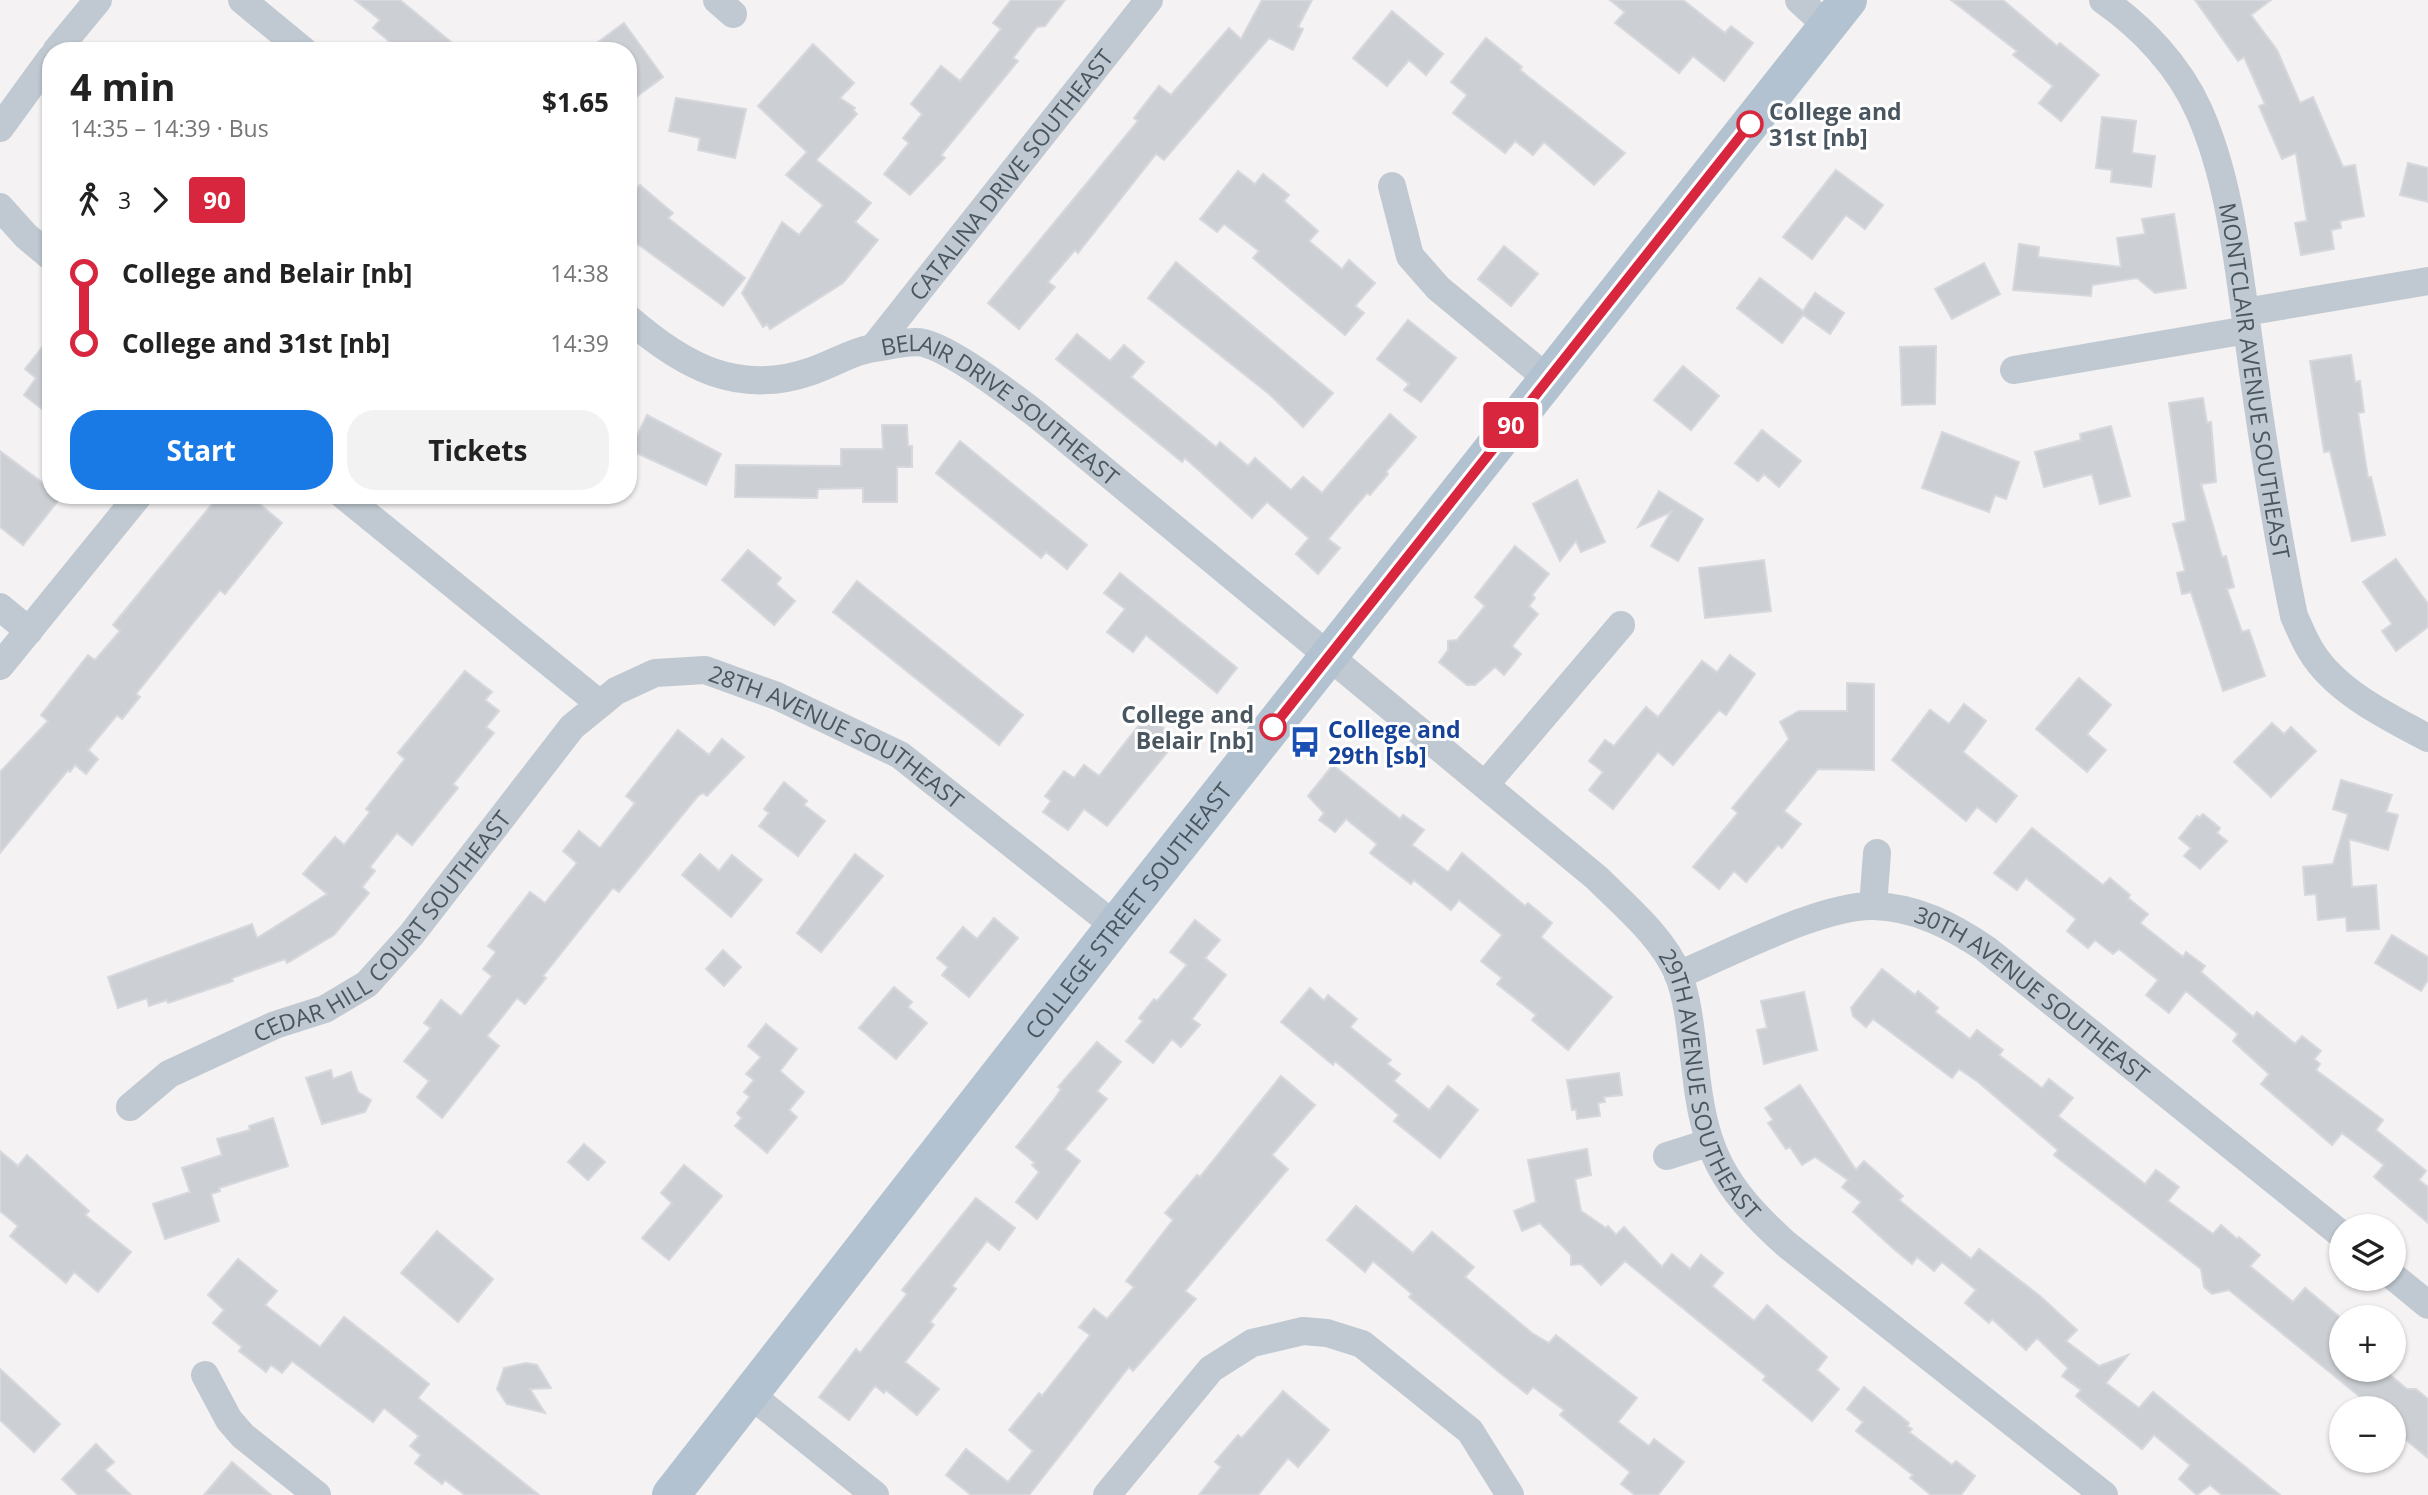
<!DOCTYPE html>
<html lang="en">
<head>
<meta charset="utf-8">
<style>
  :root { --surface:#fff; --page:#f2f2f2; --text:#222; --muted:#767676; --accent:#197ae6 }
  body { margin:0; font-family:"Open Sans",sans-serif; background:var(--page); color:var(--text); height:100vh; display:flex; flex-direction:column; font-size:26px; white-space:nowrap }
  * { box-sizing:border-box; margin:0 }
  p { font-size:23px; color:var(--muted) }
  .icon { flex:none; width:38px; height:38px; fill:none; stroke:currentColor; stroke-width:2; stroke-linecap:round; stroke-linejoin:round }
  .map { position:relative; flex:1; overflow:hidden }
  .sheet { position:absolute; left:42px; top:42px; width:595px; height:462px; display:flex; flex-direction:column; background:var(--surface); border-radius:28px; box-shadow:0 2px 5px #0004 }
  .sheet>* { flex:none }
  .badge { padding:0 14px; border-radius:5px; font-size:24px; line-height:46px }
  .buttons { position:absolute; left:2329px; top:1214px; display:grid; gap:14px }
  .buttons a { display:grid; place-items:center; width:77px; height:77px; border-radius:50%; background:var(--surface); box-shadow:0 2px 5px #0004; font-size:35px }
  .map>.badge { position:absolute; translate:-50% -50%; box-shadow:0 0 0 4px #fff }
  .legs { display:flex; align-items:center; gap:10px; height:77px; padding:0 28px; font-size:23px }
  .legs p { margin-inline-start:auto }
  .headline { display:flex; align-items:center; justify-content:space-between; height:119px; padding:0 28px }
  h1 { font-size:38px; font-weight:700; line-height:52px }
  .action { display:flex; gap:14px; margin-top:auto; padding:14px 28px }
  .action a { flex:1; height:80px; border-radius:28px; background:var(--accent); color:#fff; font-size:28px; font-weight:700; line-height:80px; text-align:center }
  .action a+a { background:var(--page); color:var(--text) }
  ul { padding:0 28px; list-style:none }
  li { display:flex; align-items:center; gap:24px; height:70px; font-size:26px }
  li i { display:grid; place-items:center; width:10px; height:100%; margin:0 9px; background:currentColor }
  li i::after { content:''; width:18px; height:18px; margin:-9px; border:5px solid; border-radius:50%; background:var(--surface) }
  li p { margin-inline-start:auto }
  li:first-child i { background:linear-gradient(#0000 50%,currentColor 0) }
  li:last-child i { background:linear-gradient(currentColor 50%,#0000 0) }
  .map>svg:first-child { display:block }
  .building { fill:#cccfd4; stroke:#d6d8dd; stroke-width:2 }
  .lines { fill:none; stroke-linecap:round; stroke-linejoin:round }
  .street { stroke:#c0c9d1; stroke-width:28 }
  .primary { stroke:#b2c2d0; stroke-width:38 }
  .line-1-casing { stroke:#fff; stroke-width:16 }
  .line-1 { stroke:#d7263d; stroke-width:10 }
  .stop-1-dot { fill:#fff; stroke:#d7263d; stroke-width:3.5 }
  .labels { text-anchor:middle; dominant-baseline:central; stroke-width:6; stroke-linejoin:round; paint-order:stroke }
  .stop-label { font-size:23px; font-weight:bold; fill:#495660; stroke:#fff; text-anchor:start }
  .street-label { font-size:23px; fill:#495660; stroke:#fff }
  .transit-label { font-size:23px; font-weight:bold; fill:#164399; stroke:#fff; text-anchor:start }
</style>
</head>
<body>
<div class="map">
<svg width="2428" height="1495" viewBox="0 0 2428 1495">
  <rect width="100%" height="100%" fill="#f4f2f2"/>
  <g class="building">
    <path d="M355 0H400L462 51H401L373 28 380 20Z"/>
    <path d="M1011 0H1065L1045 26 1037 27 1013 58 1018 61 941 155 945 158 910 195 884 174 909 143 903 138 922 114 911 104 941 66 960 81 1001 29 993 23Z"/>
    <path d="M1262 0H1312L1298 27 1303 29 1293 50 1269 38 1164 160 1156 154 1078 253 1075 250 1048 282 1055 287 1019 329 988 303 1138 121 1134 118 1159 86 1171 95 1229 28 1241 39Z"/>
    <path d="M1610 0H1683L1725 33 1731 26 1753 43 1724 81 1693 56 1679 73 1615 23 1625 12Z"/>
    <path d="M1951 0H2003L2057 46 2060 43 2099 75 2061 121 2039 103 2053 86 2013 55 2017 51Z"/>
    <path d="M2195 0H2271L2251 15 2277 50 2300 103 2313 97 2343 167 2355 165 2364 216 2340 221 2341 228 2331 230 2334 249 2301 255 2295 223 2307 221 2296 153 2282 159 2259 106 2265 104 2244 57 2238 61Z"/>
    <path d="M1392 11 1443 54 1426 75 1409 60 1387 86 1353 58Z"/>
    <path d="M624 23 663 77 628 103V51H586Z"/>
    <path d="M1486 38 1522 67 1520 70 1625 153 1594 185 1544 142 1533 155 1515 141 1505 153 1453 113 1467 95 1451 82Z"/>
    <path d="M813 44 854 83 840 98 855 108 853 110 857 114 816 160 871 203 855 222 878 240 843 283 770 329 767 324 763 327 742 293 782 222 799 235 823 205 786 175 807 152 758 106Z"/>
    <path d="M676 98 746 109 735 158 698 150 700 138 669 131Z"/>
    <path d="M2102 117 2136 121 2132 153 2155 156 2151 187 2111 182 2112 170 2096 168Z"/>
    <path d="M2408 163 2428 168V202L2400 195Z"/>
    <path d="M1836 170 1883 205 1865 229 1846 215 1812 259 1783 237Z"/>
    <path d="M1238 171 1255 184 1263 174 1289 195 1284 201 1318 231 1309 241 1342 269 1349 260 1375 283 1355 306 1364 313 1345 335 1253 258 1259 251 1224 224 1217 232 1200 219Z"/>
    <path d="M640 185 673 213 668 218 745 278 723 306 628 237V199Z"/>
    <path d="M2174 214 2186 288 2155 293 2137 278 2092 285 2091 296 2013 290 2019 244 2039 247 2038 257 2121 267 2117 238 2145 234 2142 219Z"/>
    <path d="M1504 246 1538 274 1511 306 1478 279Z"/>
    <path d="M1176 262 1333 393 1303 427 1269 394 1148 298Z"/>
    <path d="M1984 263 2000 294 1952 319 1935 289Z"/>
    <path d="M1760 278 1803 311 1815 293 1844 313 1830 334 1803 315 1782 343 1737 308Z"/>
    <path d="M1408 320 1456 358 1421 402 1404 390 1409 384 1377 359Z"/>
    <path d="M1077 334 1110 361 1124 345 1144 362 1131 377 1216 447 1220 442 1248 466 1255 458 1291 490 1303 477 1322 493 1390 414 1416 437 1386 472 1388 474 1370 495 1367 493 1328 539 1340 548 1318 574 1296 554 1309 538 1267 502 1252 518 1185 458 1182 462 1056 359Z"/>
    <path d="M51 336V416L24 395 36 378 25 369Z"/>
    <path d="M1936 346 1935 404 1902 405 1900 347Z"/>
    <path d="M2351 355 2355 382 2360 381 2364 412 2358 413 2368 478 2371 477 2385 535 2352 541 2330 451 2324 452 2310 361Z"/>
    <path d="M1683 366 1719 396 1691 430 1654 400Z"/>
    <path d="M2203 398 2207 423 2211 422 2216 482 2201 484 2222 557 2226 556 2234 587 2227 589 2242 632 2249 630 2265 676 2223 691 2191 592 2182 594 2177 573 2185 571 2173 524 2186 521 2169 403Z"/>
    <path d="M647 415 721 454 706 485 630 450Z"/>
    <path d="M882 425H907L908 446H912V467H897V502H863V488L818 489 817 498 735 497 736 465 841 466V449H883Z"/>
    <path d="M2111 426 2130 496 2100 504 2092 474 2044 487 2035 452 2081 440 2080 434Z"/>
    <path d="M1762 430 1801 461 1779 487 1764 474 1758 481 1735 463Z"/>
    <path d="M1942 432 2019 462 2006 499 1995 495 1989 512 1922 488Z"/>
    <path d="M960 441 1087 545 1067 569 1046 552 1041 558 936 473Z"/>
    <path d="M0 451 51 489V495L61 497 23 545 0 527Z"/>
    <path d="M1577 480 1605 542 1581 552 1576 541 1560 561 1533 504Z"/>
    <path d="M1659 491 1703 519 1678 561 1651 546 1671 512 1638 527Z"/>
    <path d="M232 495H249L282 523 225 594 220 590 192 624 136 694 140 697 122 719 117 715 88 750 98 759 86 774 75 765 70 772 68 770 0 853V772L48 721 41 715 88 655 95 660 120 631 113 625 217 498 224 504Z"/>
    <path d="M1515 546 1549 574 1532 595 1535 598 1529 606 1538 614 1512 646 1521 654 1504 675 1495 667 1475 685H1467L1439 662 1448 650V641L1457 640 1485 606 1475 597Z"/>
    <path d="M748 550 781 578 776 584 795 601 774 625 722 580Z"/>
    <path d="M2396 559 2428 604V627L2396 651 2382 631 2392 624 2363 582Z"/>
    <path d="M1764 560 1771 611 1705 618 1699 568Z"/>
    <path d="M1120 573 1237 668 1217 693 1146 635 1133 652 1107 632 1125 609 1104 593Z"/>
    <path d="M857 581 1023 715 999 745 833 612Z"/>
    <path d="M1730 655 1755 674 1726 715 1719 710 1673 765 1658 752 1613 809 1589 790 1603 772 1589 761 1605 740 1614 746 1646 707 1658 717 1702 661 1717 672Z"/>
    <path d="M465 671 492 692 485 700 499 711 486 727 494 733 453 784 458 788 412 845 397 833 370 867 375 871 362 887 369 893 334 935 287 963 285 959 232 978 233 981 168 1003 167 1000 149 1006 147 998 118 1008 108 977 252 924 257 938 327 894 303 874 335 837 344 845 370 812 366 809 405 759 398 753Z"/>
    <path d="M2079 678 2111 705 2087 734 2106 750 2087 772 2036 729Z"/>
    <path d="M1847 683 1874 684V770L1818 769 1784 811 1801 824 1782 848 1778 845 1746 882 1734 871 1719 889 1693 867 1738 813 1732 808 1789 739 1780 722 1799 711H1847Z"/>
    <path d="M1964 704 1986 721 1963 752 2017 796 1996 822 1977 807 1966 821 1892 760 1930 710 1949 724Z"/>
    <path d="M1147 715 1178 739 1107 826 1084 809 1068 830 1043 812 1051 801 1045 796 1064 771 1074 778 1084 765 1099 776Z"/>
    <path d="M2272 723 2284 734 2291 727 2316 751 2271 797 2234 762Z"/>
    <path d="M678 730 709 755 722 739 744 757 707 796 703 793 698 796 619 892 613 888 543 976 546 978 525 1004 517 998 487 1036 499 1046 442 1118 417 1097 429 1081 404 1061 431 1028 424 1023 441 1000 461 1016 492 976 483 969 496 952 488 946 530 892 545 903 577 863 563 851 579 831 600 848 635 803 626 796Z"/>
    <path d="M1333 765 1400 819 1403 815 1424 830 1412 845 1448 872 1462 853 1525 906 1528 903 1552 923 1541 937 1612 997 1568 1050 1532 1020 1536 1015 1497 984 1502 978 1481 961 1502 935 1459 900 1451 910 1414 880 1411 884 1370 853 1377 844 1346 819 1335 832 1319 820 1324 813 1308 796Z"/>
    <path d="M2341 780 2392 795 2386 812 2398 815 2388 850 2349 839 2352 887 2376 885 2379 929 2347 931 2346 917 2318 920 2316 894 2305 895 2303 867 2333 864 2348 814 2333 809Z"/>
    <path d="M784 782 807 801 804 805 825 821 798 856 759 826 769 813 764 809Z"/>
    <path d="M2203 814 2220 828 2217 833 2227 841 2200 869 2184 856 2191 848 2179 838 2197 816 2199 818Z"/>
    <path d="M2032 828 2103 885 2110 878 2130 895 2128 898 2148 914 2140 923 2183 957 2186 952 2205 966 2201 972 2253 1017 2257 1012 2295 1044 2302 1036 2321 1051 2314 1059 2320 1064 2316 1070 2383 1120 2376 1130 2426 1171 2419 1180 2428 1187V1223L2374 1177 2384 1165 2342 1133 2332 1145 2261 1084 2269 1074 2233 1041 2238 1034 2186 991 2169 1013 2146 995 2158 980 2119 949 2113 954 2095 940 2088 948 2067 931 2076 919 2026 878 2017 890 1994 873Z"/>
    <path d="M700 854 719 871 732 855 762 880 731 917 682 875Z"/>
    <path d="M855 854 883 876 821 952 797 933Z"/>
    <path d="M994 918 1018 938 969 997 942 975 948 967 937 958 963 927 977 939Z"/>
    <path d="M1195 920 1220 940 1205 958 1226 975 1192 1019 1200 1025 1181 1047 1172 1039 1153 1063 1126 1041 1143 1021 1139 1018 1154 999 1157 1001 1187 965 1170 952Z"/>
    <path d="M2392 935 2428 957V980L2421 991 2375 963Z"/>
    <path d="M723 950 741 967 724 986 706 969Z"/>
    <path d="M1882 969 1915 995 1918 991 1938 1008 1935 1012 1970 1039 1977 1030 2003 1050 1999 1055 2042 1088 2049 1079 2073 1098 2058 1116 2145 1184 2156 1170 2179 1187 2168 1201 2213 1234 2221 1225 2237 1239 2239 1237 2260 1255 2250 1266 2293 1302 2305 1288 2342 1319V1370H2384L2407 1389H2416L2428 1399V1458L2401 1436 2394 1437V1409H2375L2229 1290 2212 1294 2204 1287 2201 1269 2054 1155 2058 1150 1978 1082 1959 1069 1952 1078 1873 1019 1866 1027 1853 1016 1851 1008Z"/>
    <path d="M894 987 912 1002 908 1007 927 1023 896 1059 859 1028Z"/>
    <path d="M1310 988 1324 1001 1328 995 1357 1019 1350 1027 1391 1060 1387 1064 1400 1074 1394 1081 1429 1110 1448 1086 1478 1110 1440 1158 1394 1121 1399 1115 1335 1061 1333 1065 1281 1022Z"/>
    <path d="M1804 992 1817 1050 1764 1064 1757 1030 1767 1028 1761 1001Z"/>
    <path d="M766 1024 797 1049 780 1071 804 1092 789 1110 797 1117 767 1153 735 1126 742 1118 737 1113 750 1097 744 1092 754 1080 746 1074 761 1057 748 1046Z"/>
    <path d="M1097 1042 1121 1062 1097 1091 1107 1099 1065 1149 1080 1161 1037 1219 1016 1202 1039 1172 1032 1165 1035 1163 1016 1147 1053 1101 1061 1089 1058 1087Z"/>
    <path d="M331 1070 333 1079 351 1072 358 1092 371 1100 365 1112 322 1124 306 1078Z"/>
    <path d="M1619 1073 1622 1095 1604 1097 1605 1102 1598 1103 1600 1116 1577 1119 1576 1109 1572 1110 1567 1080Z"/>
    <path d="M1281 1076 1315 1105 1272 1155 1288 1169 1185 1291 1196 1299 1133 1371 1129 1367 1029 1495H971L946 1475 966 1449 1008 1482 1033 1451 1009 1430 1039 1393 1042 1396 1090 1335 1079 1327 1094 1309 1107 1319 1134 1287 1126 1281 1173 1220 1165 1213 1197 1175 1200 1177Z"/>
    <path d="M1800 1085 1856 1170 1864 1161 1903 1196 1899 1200 1971 1259 1979 1249 2040 1296 2077 1330 2066 1341 2099 1366 2128 1355 2106 1383 2139 1408 2153 1392 2280 1495H2222L2210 1485 2197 1495 2179 1479 2190 1465 2154 1435 2142 1449 2076 1396 2081 1390 2062 1376 2068 1368 2037 1338 2026 1350 1992 1319 1989 1323 1965 1303 1976 1290 1942 1262 1934 1271 1917 1257 1912 1264 1895 1250 1853 1212 1861 1202 1842 1187 1848 1180 1815 1157 1802 1165 1790 1147 1786 1149 1768 1123 1773 1120 1765 1108Z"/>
    <path d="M273 1118 288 1166 219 1188 220 1191 211 1194 219 1221 165 1239 153 1204 190 1192 182 1168 222 1155 217 1139 250 1130 249 1126Z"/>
    <path d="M584 1144 605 1162 588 1180 568 1162Z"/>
    <path d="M1587 1149 1591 1175 1575 1179 1581 1211 1606 1228 1608 1226 1616 1235 1624 1227 1662 1267 1672 1254 1690 1269 1701 1255 1723 1273 1712 1286 1754 1321 1767 1305 1827 1357 1817 1370 1839 1389 1812 1421 1763 1380 1766 1376 1625 1261 1601 1285 1581 1264 1571 1265V1255L1540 1223 1522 1231 1514 1211 1536 1202 1528 1160Z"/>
    <path d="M0 1151 18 1166 27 1155 89 1211 85 1215 131 1252 98 1292 74 1272 66 1283 10 1236 18 1226 0 1211Z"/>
    <path d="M684 1165 722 1196 669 1260 642 1238 672 1203 661 1193Z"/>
    <path d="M976 1198 1015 1228 999 1250 987 1241 952 1286 956 1289 930 1322 934 1325 905 1362 939 1389 917 1415 886 1390 884 1393 875 1386 849 1420 819 1397 856 1349 860 1353 907 1294 902 1290Z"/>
    <path d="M1356 1206 1413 1253 1432 1232 1474 1267 1465 1277 1532 1333 1549 1343 1556 1335 1637 1398 1618 1422 1649 1446 1654 1439 1684 1462 1658 1495H1635L1621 1484 1630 1472 1560 1415 1564 1410 1533 1387 1527 1394 1500 1373 1409 1297 1412 1294 1373 1261 1365 1272 1327 1240Z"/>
    <path d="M437 1231 493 1279 458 1322 401 1273Z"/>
    <path d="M238 1259 277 1291 265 1305 320 1347 344 1317 384 1348 429 1384 418 1398 539 1495H465L445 1480 442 1484 415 1463 421 1455 410 1446 419 1436 384 1408 373 1422 292 1361 282 1373 271 1365 266 1372 239 1351 242 1347 213 1323 224 1310 208 1295Z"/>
    <path d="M526 1363 537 1365 551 1388 530 1389 545 1413 507 1404 497 1389 504 1368Z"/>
    <path d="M0 1369 60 1424 34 1452 0 1420Z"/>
    <path d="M1864 1387 1909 1423 1907 1426 1912 1429 1909 1432 1952 1465 1956 1461 1975 1476 1961 1495H1931L1910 1478 1913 1475 1856 1431 1863 1422 1847 1409Z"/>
    <path d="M1283 1391 1329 1430 1321 1440 1298 1467 1288 1458 1258 1495H1199L1221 1467 1215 1462 1238 1435 1242 1438Z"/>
    <path d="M96 1444 114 1462 105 1470 131 1495H78L62 1479Z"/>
    <path d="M232 1462 271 1495H204Z"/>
  </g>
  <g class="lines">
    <g class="street">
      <path d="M242 0 304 51"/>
      <path d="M717 0 733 14"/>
      <path d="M1799 0 1827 26"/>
      <path id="s1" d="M2103 0C2143 28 2179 66 2199 111 2229 178 2237 256 2247 328 2260 424 2274 521 2294 616 2299 627 2304 640 2311 651 2335 691 2388 717 2428 738"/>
      <path d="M56 51 98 0"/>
      <path d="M0 128 51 58"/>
      <path d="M1392 186 1410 256 1438 288 1548 379"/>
      <path d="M0 207 26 236 51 257"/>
      <path d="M2245 312 2428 281"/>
      <path id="s2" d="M628 318C683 366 739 397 812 371 836 363 855 349 881 347 893 345 912 340 924 343 956 352 1008 393 1036 414L1597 878C1626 907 1663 937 1679 976 1689 1004 1691 1036 1695 1065 1704 1151 1721 1185 1786 1244L2104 1495"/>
      <path id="s3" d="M874 347 1149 0"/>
      <path d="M2014 370 2247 330"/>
      <path d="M343 495 600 704"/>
      <path d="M0 607 29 631"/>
      <path d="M0 666 139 495"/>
      <path d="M1485 785 1621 625"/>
      <path d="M1873 906 1877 853"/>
      <path id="s4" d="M1678 975C1729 954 1821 905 1873 906 1916 907 1952 926 1986 949L2342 1235"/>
      <path id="s5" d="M130 1107 169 1074 275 1025 325 1009 367 984 411 935 572 727 616 691 655 673 705 670 777 696 900 755 1115 926"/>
      <path d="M1667 1156 1708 1143"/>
      <path d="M2394 1277 2428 1305"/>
      <path d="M205 1375 229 1420 243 1436 317 1495"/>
      <path d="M751 1395 875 1495"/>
      <path d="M1107 1495 1211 1369 1252 1343 1303 1331 1327 1333 1362 1344 1470 1431 1510 1495"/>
    </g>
    <path class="primary" id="s6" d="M671 1495 1115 926 1848 0"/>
  </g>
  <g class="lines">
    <defs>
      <path id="line-1" d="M1273 727 1750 124"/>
    </defs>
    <use href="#line-1" class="line-1-casing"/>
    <use href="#line-1" class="line-1"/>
  </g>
  <defs>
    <symbol id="bus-bare" viewBox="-9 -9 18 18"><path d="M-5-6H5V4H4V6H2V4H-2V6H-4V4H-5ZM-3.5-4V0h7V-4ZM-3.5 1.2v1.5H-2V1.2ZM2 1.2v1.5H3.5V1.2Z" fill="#1a4fb4" stroke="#fff" stroke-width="2.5" paint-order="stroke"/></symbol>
  </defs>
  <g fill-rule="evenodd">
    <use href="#bus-bare" x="1283" y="720" width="44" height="44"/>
  </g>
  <g class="stop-1-dot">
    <circle cx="1750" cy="124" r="12"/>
    <circle cx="1273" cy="727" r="12"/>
  </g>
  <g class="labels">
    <g class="stop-label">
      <text x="1769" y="111">College and<tspan x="1769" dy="26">31st [nb]</tspan></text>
      <text x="1254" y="714" text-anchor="end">College and<tspan x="1254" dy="26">Belair [nb]</tspan></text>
    </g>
    <g class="street-label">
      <text stroke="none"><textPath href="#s3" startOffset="220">CATALINA DRIVE SOUTHEAST</textPath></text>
      <text stroke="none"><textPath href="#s1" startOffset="425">MONTCLAIR AVENUE SOUTHEAST</textPath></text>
      <text stroke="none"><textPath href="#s2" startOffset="416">BELAIR DRIVE SOUTHEAST</textPath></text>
      <text stroke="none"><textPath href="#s5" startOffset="896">28TH AVENUE SOUTHEAST</textPath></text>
      <text stroke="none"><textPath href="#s6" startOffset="742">COLLEGE STREET SOUTHEAST</textPath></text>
      <text stroke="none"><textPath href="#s5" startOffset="317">CEDAR HILL COURT SOUTHEAST</textPath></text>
      <text stroke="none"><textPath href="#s4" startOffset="394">30TH AVENUE SOUTHEAST</textPath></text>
      <text stroke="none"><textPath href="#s2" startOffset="1423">29TH AVENUE SOUTHEAST</textPath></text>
    </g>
    <g class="transit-label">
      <text x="1328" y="729">College and<tspan x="1328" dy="26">29th [sb]</tspan></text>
    </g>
  </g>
</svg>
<div class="buttons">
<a><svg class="icon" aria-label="layers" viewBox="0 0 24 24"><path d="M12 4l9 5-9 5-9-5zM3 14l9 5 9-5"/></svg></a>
<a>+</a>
<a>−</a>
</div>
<b class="badge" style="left:1511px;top:425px;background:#d7263d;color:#fff">90</b>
<section class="sheet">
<div class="headline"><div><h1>4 min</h1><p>14:35 – 14:39 · Bus</p></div><b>$1.65</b></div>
<div class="legs"><svg class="icon" aria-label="walk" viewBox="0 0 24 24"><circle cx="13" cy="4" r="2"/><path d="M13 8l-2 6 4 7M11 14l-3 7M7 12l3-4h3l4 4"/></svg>3<svg class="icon" aria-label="forward" viewBox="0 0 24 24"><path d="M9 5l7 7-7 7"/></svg><b class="badge" style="background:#d7263d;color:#fff">90</b></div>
<ul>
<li><i style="color:#d7263d"></i><b>College and Belair [nb]</b><p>14:38</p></li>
<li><i style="color:#d7263d"></i><b>College and 31st [nb]</b><p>14:39</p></li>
</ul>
<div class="action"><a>Start</a><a>Tickets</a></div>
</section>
</div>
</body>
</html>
